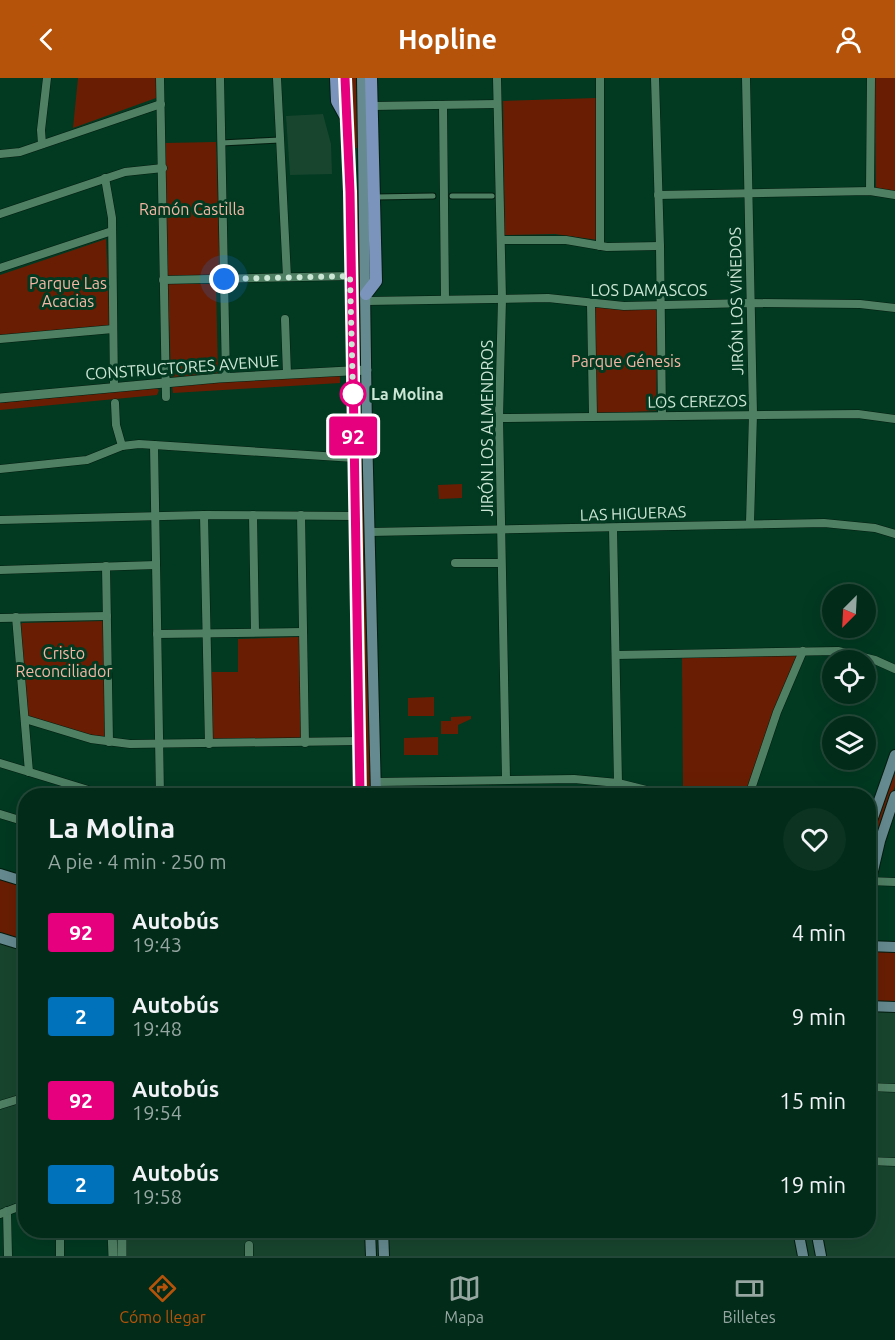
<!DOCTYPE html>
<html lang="es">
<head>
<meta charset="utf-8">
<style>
  :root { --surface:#022b19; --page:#0c3322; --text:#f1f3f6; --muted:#96a7a2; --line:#234738; --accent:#b45309 }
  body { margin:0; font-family:Ubuntu,sans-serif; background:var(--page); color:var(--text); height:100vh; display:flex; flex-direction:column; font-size:22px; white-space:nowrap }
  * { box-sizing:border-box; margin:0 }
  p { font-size:20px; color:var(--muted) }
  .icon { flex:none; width:33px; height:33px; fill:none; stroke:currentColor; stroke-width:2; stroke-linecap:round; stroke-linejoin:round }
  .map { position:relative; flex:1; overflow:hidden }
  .drawer { position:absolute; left:18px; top:710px; width:858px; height:450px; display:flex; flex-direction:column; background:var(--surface); border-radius:24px; box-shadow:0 6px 24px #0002,0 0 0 2px var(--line) }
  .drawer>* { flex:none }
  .badge { padding:0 12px; border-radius:4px; font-size:21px; line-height:39px }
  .needle { width:39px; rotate:204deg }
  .controls { position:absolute; left:822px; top:506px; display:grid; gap:12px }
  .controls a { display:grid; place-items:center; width:54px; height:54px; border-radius:50%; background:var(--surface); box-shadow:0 6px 24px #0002,0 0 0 2px var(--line); font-size:30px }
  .you { position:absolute; width:30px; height:30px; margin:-15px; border:4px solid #fff; border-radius:50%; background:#1a73e8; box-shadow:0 0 0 9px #1a73e833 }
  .map>.badge { position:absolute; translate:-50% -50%; box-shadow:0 0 0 3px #fff }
  .round { display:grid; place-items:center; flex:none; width:63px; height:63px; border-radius:32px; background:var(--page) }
  .headline { display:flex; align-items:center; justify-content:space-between; height:102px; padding:0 30px }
  h1 { font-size:28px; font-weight:600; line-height:45px }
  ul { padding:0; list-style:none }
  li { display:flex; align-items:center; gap:18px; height:84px; padding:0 30px }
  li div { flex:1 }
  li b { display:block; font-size:22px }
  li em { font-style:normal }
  li .badge { min-width:66px; font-weight:700; text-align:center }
  header { display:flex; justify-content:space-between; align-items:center; height:78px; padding:0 30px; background:var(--accent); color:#fff; font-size:27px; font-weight:600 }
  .tabs { display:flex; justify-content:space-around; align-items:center; height:84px; border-top:2px solid var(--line); background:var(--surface); font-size:16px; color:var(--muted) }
  .tabs a { display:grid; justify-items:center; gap:3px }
  .tabs .current { color:var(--accent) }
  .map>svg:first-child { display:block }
  .built { fill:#18452e }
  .green { fill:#691e03 }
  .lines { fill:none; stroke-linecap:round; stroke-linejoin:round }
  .pedestrian-casing { stroke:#031d0f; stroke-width:7 }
  .minor-casing { stroke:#031d0f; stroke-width:9 }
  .tertiary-casing { stroke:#031d0f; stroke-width:10 }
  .secondary-casing { stroke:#031d0f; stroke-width:12 }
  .primary-casing { stroke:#031d0f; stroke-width:14 }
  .pedestrian { stroke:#4f8064; stroke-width:5 }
  .minor { stroke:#4f8064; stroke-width:8 }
  .tertiary { stroke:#4f8064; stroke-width:9 }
  .secondary { stroke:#658a90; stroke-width:10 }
  .primary { stroke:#7b94bb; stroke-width:12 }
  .line-casing { stroke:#fff; stroke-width:14 }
  .line { stroke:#e6007e; stroke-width:9 }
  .walk { stroke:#cce6d5; stroke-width:6; stroke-dasharray:0 10.8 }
  .stop-dot { fill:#fff; stroke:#e6007e; stroke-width:3 }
  .labels { text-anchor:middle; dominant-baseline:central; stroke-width:6; stroke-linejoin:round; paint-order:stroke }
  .park-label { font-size:16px; fill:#f3b7a4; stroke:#023921 }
  .street-label { font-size:16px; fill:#cce6d5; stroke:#023921 }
  .stop-label { font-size:16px; font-weight:bold; fill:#cce6d5; stroke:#023921; text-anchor:start }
</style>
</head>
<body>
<header><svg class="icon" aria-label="back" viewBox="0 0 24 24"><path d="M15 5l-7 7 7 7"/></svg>Hopline<svg class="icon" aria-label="person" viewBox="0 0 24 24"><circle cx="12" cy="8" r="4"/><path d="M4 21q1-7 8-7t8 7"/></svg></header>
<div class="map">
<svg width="895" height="1178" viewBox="0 0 895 1178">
  <rect width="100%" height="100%" fill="#023921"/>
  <g class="built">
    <path d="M323 36 331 66 332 96 290 97 286 38Z"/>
    <path d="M0 863 26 871 25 1122 0 1131Z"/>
    <path d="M869 932 895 933V1178H127L126 1152H868Z"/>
  </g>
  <g class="green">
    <path d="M78 0H159L158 17 156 20 73 50Z"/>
    <path d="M352 0H358L359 70H354Z"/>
    <path d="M875 0H895V113L876 111Z"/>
    <path d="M596 20 598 162 555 156 505 157 503 23Z"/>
    <path d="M216 64 220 197 167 198 164 65Z"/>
    <path d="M356 112 361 113 362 284H357Z"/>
    <path d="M106 161 110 249 0 258V197Z"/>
    <path d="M168 206H216L218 296 171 299Z"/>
    <path d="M596 229 623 232 654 230 657 234 656 333 596 335 594 232Z"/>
    <path d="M340 297V305L173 315 172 307Z"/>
    <path d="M156 310 159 312 157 317 0 332V325Z"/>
    <path d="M359 352 363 354 371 717H365Z"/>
    <path d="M462 406V420L439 421 438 407Z"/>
    <path d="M104 543 106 660 102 662 28 642 20 548 22 545Z"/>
    <path d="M299 559 301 561 302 660 300 662H212V594H238V561Z"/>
    <path d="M800 575 747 717H683L682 577Z"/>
    <path d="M434 619V638H408V620Z"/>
    <path d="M471 638V641L458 647V656H441V643H451V639Z"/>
    <path d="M438 659V677H404V660Z"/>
    <path d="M895 688V708L876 761 869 790 870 760Z"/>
    <path d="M0 800 25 808V863L0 855Z"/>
    <path d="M868 872 895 873V924H869Z"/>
  </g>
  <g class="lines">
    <defs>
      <g id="pedestrian">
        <path d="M221 65 280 62"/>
        <path d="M452 118H492"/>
        <path d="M375 119 433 118"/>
      </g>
      <g id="minor">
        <path d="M160 0 166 319"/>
        <path d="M220 0 226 299"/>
        <path d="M277 0 287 199"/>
        <path d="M497 0 502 221 499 340 506 701"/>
        <path d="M600 0V168"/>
        <path d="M655 0 660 168 662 337"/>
        <path d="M746 0 753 336 750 445"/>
        <path d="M443 27 445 221"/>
        <path d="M373 28 497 26"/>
        <path d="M42 66 41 52 47 0"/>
        <path d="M0 76 20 74 161 26"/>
        <path d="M105 100 112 140 114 309"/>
        <path d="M870 113 871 0"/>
        <path d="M658 117 870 113 895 117"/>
        <path d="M0 136 125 94 163 90"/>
        <path d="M501 162H566L607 169 660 168"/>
        <path d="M0 190 112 153"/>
        <path d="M163 202 350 198"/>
        <path d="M366 223 548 220 624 228 749 225 860 226 895 230"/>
        <path d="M591 226 593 338"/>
        <path d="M285 241 287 296"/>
        <path d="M0 261 113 251"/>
        <path d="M115 325 116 347 122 368"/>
        <path d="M499 340 858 336 895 341"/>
        <path d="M154 367 160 717"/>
        <path d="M0 391 87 382 122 368 139 366 354 380"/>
        <path d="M204 437 209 666"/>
        <path d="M253 437 255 554"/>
        <path d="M301 437 305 665"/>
        <path d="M0 442 204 437 355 438"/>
        <path d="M613 450 618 705"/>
        <path d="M370 454 824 445 875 450 895 456"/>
        <path d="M455 485H501"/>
        <path d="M106 488 109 664"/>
        <path d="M0 492 156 487"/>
        <path d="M16 539 29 694"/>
        <path d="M0 540 107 538"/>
        <path d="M157 556 303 554"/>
        <path d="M616 577 838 573 875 582 895 591"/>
        <path d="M25 641 91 661 130 666 359 663"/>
        <path d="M0 685 98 715 132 717"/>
        <path d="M376 704 574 701 618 705 666 717"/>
        <path d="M292 717 360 716"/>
        <path d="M749 717 777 634 803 573"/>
        <path d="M0 736 26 744"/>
        <path d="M868 803 895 804"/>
        <path d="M868 1009 895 1010"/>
        <path d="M0 1027 26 1019"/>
        <path d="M868 1083 895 1084"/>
        <path d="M7 1133 8 1178"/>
        <path d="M0 1136 26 1126"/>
        <path d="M60 1152V1178"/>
        <path d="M249 1167V1178"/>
      </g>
      <g id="tertiary">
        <path d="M0 320 219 300 367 292"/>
        <path d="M112 1152 113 1178"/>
        <path d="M122 1152V1178"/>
      </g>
      <g id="secondary">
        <path d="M346 0 349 114 360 717"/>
        <path d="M362 0 367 352 376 717"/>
        <path d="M868 754 895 677"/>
        <path d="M0 796 26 804"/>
        <path d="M868 814 880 763 895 718"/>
        <path d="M0 860 26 868"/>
        <path d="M868 868 895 869"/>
        <path d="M868 928 895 929"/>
        <path d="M370 1152 371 1178"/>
        <path d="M383 1152 384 1178"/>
        <path d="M798 1152 803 1178"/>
        <path d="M816 1152 821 1178"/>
      </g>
      <g id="primary">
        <path d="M336 0 337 23 347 41"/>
        <path d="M366 216 376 203 371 0"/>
      </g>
    </defs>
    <use href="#pedestrian" class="pedestrian-casing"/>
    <use href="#minor" class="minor-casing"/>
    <use href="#tertiary" class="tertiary-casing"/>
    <use href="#secondary" class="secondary-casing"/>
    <use href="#primary" class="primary-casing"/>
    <use href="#pedestrian" class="pedestrian"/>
    <use href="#minor" class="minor"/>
    <use href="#tertiary" class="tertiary"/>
    <use href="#secondary" class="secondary"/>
    <use href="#primary" class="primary"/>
  </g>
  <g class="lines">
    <defs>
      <path id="line" d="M345 0 350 114 360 717"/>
    </defs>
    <use href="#line" class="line-casing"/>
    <use href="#line" class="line"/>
    <path class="walk" d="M224 201 350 198 353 316"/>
  </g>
  <circle class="stop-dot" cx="353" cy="316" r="12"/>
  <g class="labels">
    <g class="park-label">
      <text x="192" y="131">Ramón Castilla</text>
      <text x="68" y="205">Parque Las<tspan x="68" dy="18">Acacias</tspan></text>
      <text x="626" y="283">Parque Génesis</text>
      <text x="64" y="575">Cristo<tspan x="64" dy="18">Reconciliador</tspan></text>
    </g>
    <g class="street-label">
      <text x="649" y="212">LOS DAMASCOS</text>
      <text transform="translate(736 223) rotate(-91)">JIRÓN LOS VIÑEDOS</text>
      <text transform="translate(182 289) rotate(-4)">CONSTRUCTORES AVENUE</text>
      <text transform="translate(697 323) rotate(-1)">LOS CEREZOS</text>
      <text transform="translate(487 350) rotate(-90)">JIRÓN LOS ALMENDROS</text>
      <text transform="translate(633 435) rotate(-2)">LAS HIGUERAS</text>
    </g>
    <g class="stop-label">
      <text x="371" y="316">La Molina</text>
    </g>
  </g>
</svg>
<div class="controls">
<a><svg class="needle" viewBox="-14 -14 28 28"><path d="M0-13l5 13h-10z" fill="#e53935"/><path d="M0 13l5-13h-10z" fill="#96a7a2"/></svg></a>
<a><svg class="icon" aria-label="locate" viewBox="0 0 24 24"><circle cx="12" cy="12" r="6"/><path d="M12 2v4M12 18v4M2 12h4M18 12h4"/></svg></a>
<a><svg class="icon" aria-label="layers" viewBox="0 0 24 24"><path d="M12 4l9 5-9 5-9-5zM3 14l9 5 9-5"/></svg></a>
</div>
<div class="you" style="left:224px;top:201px"></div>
<b class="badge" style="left:353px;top:358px;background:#e6007e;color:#fff">92</b>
<section class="drawer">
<div class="headline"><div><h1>La Molina</h1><p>A pie · 4 min · 250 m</p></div><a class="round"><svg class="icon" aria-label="heart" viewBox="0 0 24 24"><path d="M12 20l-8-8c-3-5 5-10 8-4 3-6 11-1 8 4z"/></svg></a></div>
<ul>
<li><span class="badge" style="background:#e6007e;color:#fff">92</span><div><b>Autobús</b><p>19:43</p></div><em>4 min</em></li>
<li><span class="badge" style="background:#0072bc;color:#fff">2</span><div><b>Autobús</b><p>19:48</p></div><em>9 min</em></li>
<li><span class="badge" style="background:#e6007e;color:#fff">92</span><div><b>Autobús</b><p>19:54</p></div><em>15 min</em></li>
<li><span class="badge" style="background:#0072bc;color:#fff">2</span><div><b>Autobús</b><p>19:58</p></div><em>19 min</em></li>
</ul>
</section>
</div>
<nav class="tabs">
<a class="current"><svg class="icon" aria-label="directions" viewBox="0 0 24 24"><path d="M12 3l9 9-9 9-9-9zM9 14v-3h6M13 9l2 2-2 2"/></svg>Cómo llegar</a>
<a><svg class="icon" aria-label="map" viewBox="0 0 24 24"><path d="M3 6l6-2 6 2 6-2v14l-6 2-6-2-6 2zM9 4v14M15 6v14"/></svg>Mapa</a>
<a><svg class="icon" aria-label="tickets" viewBox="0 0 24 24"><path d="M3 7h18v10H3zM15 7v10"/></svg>Billetes</a>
</nav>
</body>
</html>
